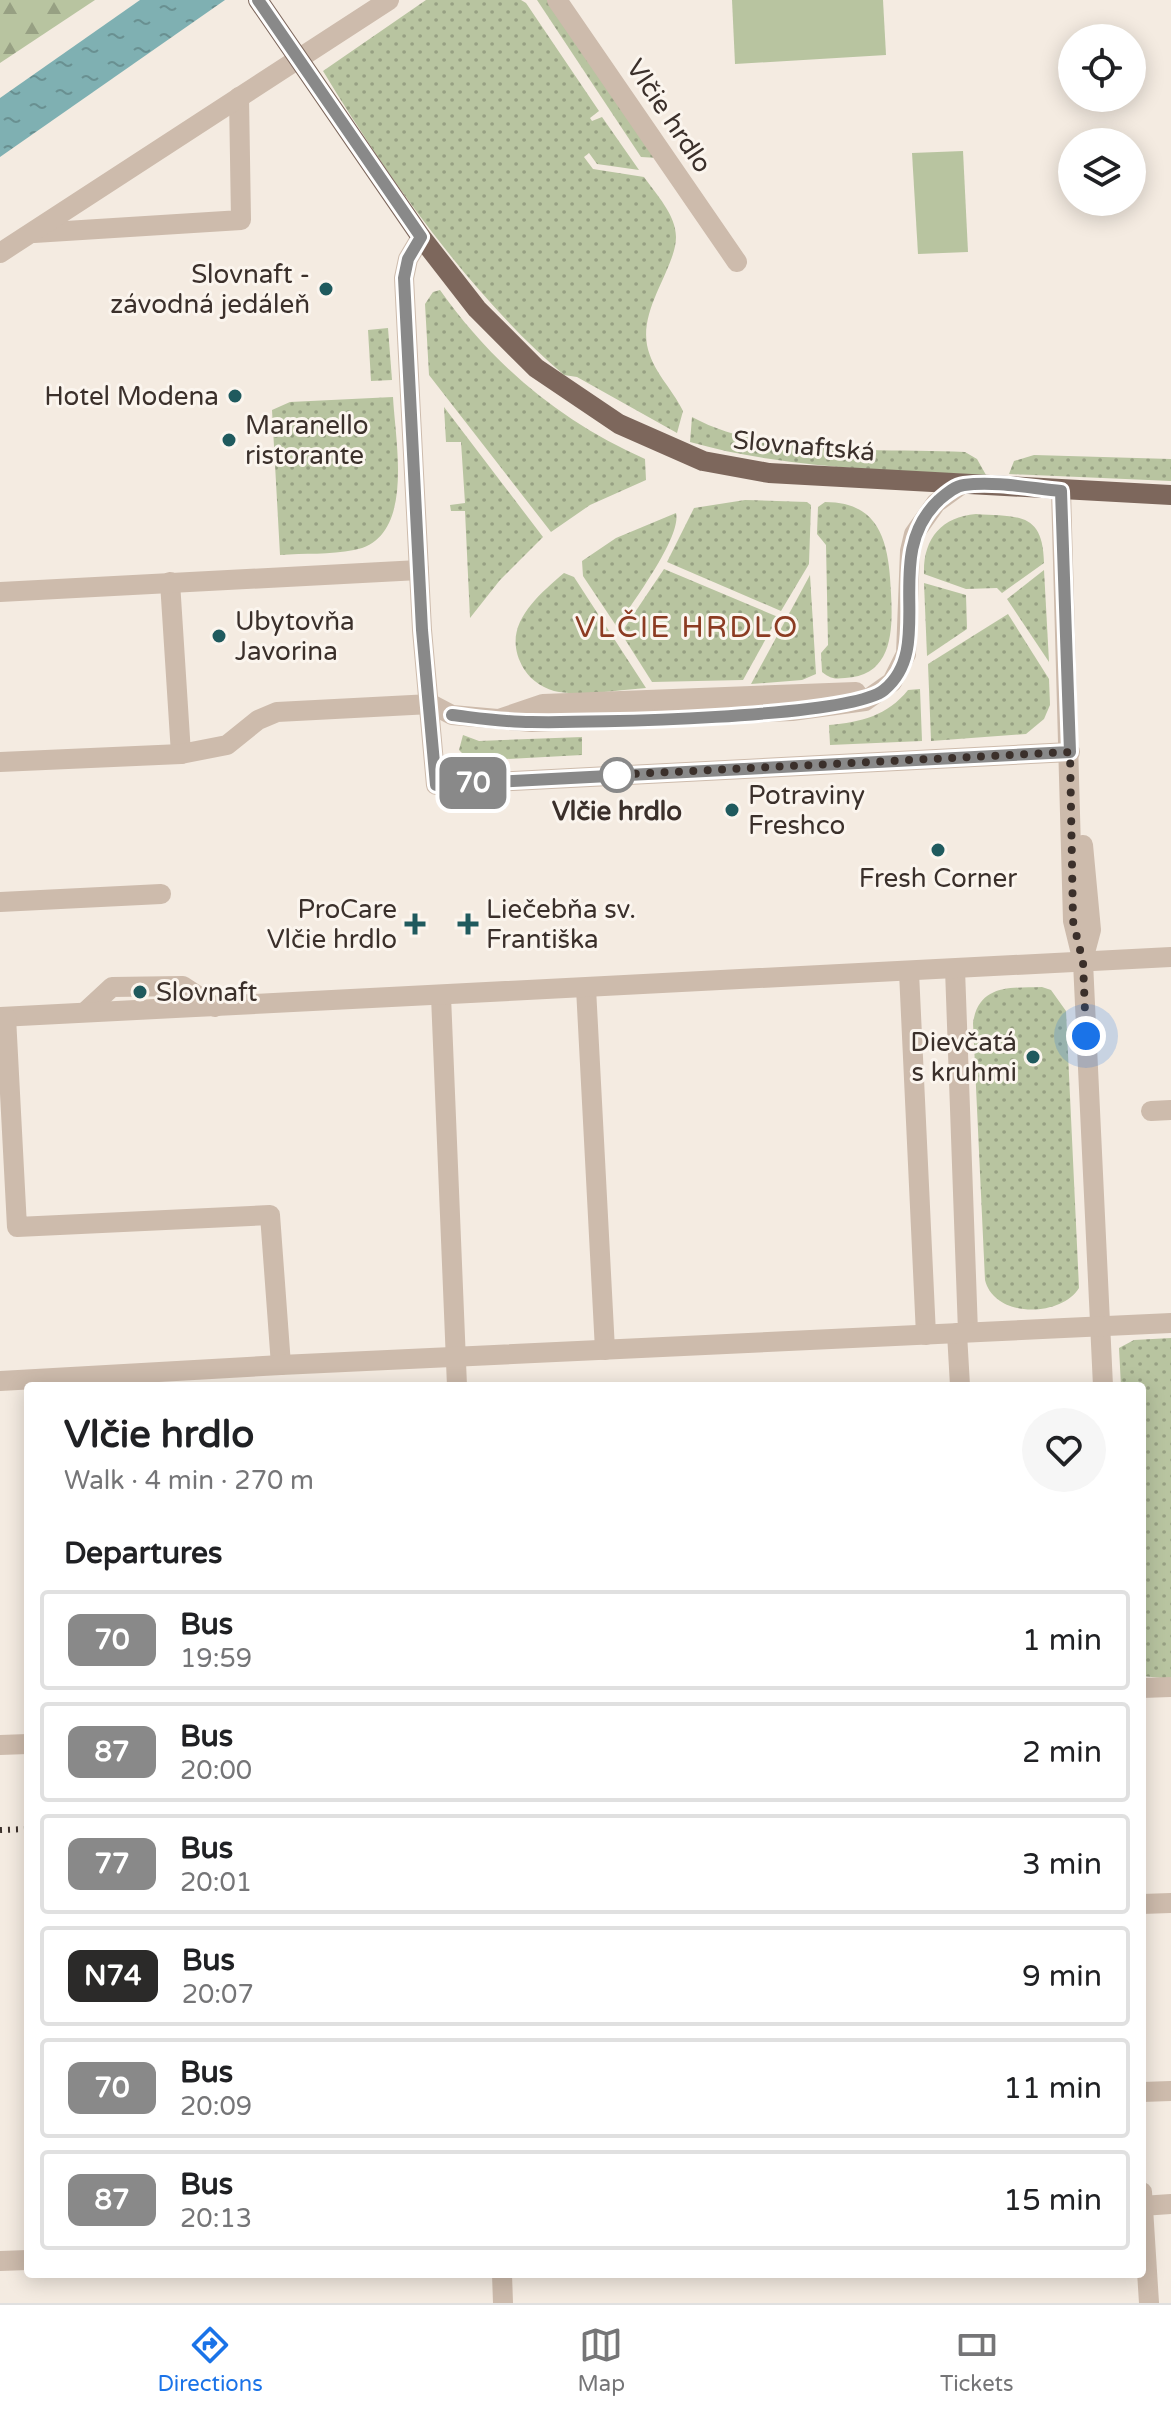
<!DOCTYPE html>
<html lang="en">
<head>
<meta charset="utf-8">
<style>
  :root { --surface:#fff; --page:#f6f6f6; --text:#202124; --muted:#757577; --line:#e0e0e0; --accent:#1a73e8 }
  body { margin:0; font-family:"Varela Round",sans-serif; background:var(--page); color:var(--text); height:100vh; display:flex; flex-direction:column; font-size:30px; white-space:nowrap }
  * { box-sizing:border-box; margin:0 }
  p { font-size:26px; color:var(--muted) }
  .icon { flex:none; width:44px; height:44px; fill:none; stroke:currentColor; stroke-width:2; stroke-linecap:round; stroke-linejoin:round }
  .map { position:relative; flex:1; overflow:hidden }
  .sheet { position:absolute; left:24px; top:1382px; width:1122px; height:896px; display:flex; flex-direction:column; background:var(--surface); border-radius:8px; box-shadow:0 4px 20px #0003 }
  .sheet>* { flex:none }
  .badge { padding:0 16px; border-radius:12px; font-size:28px; line-height:52px }
  .fabs { position:absolute; left:1058px; top:24px; display:grid; gap:16px }
  .fabs a { display:grid; place-items:center; width:88px; height:88px; border-radius:50%; background:var(--surface); box-shadow:0 4px 20px #0003; font-size:40px }
  .you { position:absolute; width:40px; height:40px; margin:-20px; border:6px solid #fff; border-radius:50%; background:#1a73e8; box-shadow:0 0 0 12px #1a73e833 }
  .map>.badge { position:absolute; translate:-50% -50%; box-shadow:0 0 0 4px #fff }
  h2 { padding:0 40px; font-size:30px; line-height:72px }
  .round { display:grid; place-items:center; flex:none; width:84px; height:84px; border-radius:42px; background:var(--page) }
  .headline { display:flex; align-items:center; justify-content:space-between; height:136px; padding:0 40px }
  h1 { font-size:38px; font-weight:700; line-height:60px }
  ul { padding:0; list-style:none }
  li { display:flex; align-items:center; gap:24px; height:100px; margin:0 16px 12px; padding:0 24px; border:4px solid var(--line); border-radius:8px }
  li div { flex:1 }
  li b { display:block; font-size:30px }
  li em { font-style:normal }
  li .badge { min-width:88px; font-weight:700; text-align:center }
  .menu { display:flex; justify-content:space-around; align-items:center; height:112px; border-top:2px solid var(--line); background:var(--surface); font-size:22px; color:var(--muted) }
  .menu a { display:grid; justify-items:center; gap:4px }
  .menu .current { color:var(--accent) }
  .map>svg:first-child { display:block }
  .grass { fill:url(#grass-dots) }
  .forest { fill:url(#forest-firs) }
  .pitch { fill:#b8c4a0 }
  .water { fill:url(#water-ripples) }
  .lines { fill:none; stroke-linecap:round; stroke-linejoin:round }
  .minor { stroke:#cdbbac; stroke-width:20 }
  .major { stroke:#7d675c; stroke-width:20 }
  .rail { stroke:#3b302b; stroke-width:6; stroke-dasharray:2 6; stroke-linecap:butt }
  .line-casing { stroke:#fff; stroke-width:18 }
  .line { stroke:#898989; stroke-width:12 }
  .walk { stroke:#3b302b; stroke-width:8; stroke-dasharray:0 14.4 }
  .poi-dot { fill:#1f5a5e; stroke:#fbf5ee; stroke-width:3 }
  .stop-dot { fill:#fff; stroke:#898989; stroke-width:4 }
  .labels { text-anchor:middle; dominant-baseline:central; stroke-width:6; stroke-linejoin:round; paint-order:stroke }
  .street-label { font-size:26px; fill:#3b302b; stroke:#fbf5ee }
  .poi-label { font-size:26px; fill:#3b302b; stroke:#fbf5ee; text-anchor:start }
  .stop-label { font-size:26px; font-weight:bold; fill:#3b302b; stroke:#fbf5ee }
  .quarter-label { font-size:30px; letter-spacing:2px; fill:#8c3b22; stroke:#fbf5ee }
</style>
</head>
<body>
<div class="map">
<svg width="1171" height="2303" viewBox="0 0 1171 2303">
  <defs>
    <pattern id="grass-dots" width="8" height="8" patternUnits="userSpaceOnUse" patternTransform="scale(2)"><rect width="8" height="8" fill="#b8c4a0"/><path d="M2 2h.1M6 6h.1" fill="none" stroke="#97a083" stroke-width="1.8" stroke-linecap="round"/></pattern>
    <pattern id="forest-firs" width="22" height="20" patternUnits="userSpaceOnUse" patternTransform="scale(2)"><rect width="22" height="20" fill="#b8c4a0"/><path d="M5 1l3.5 6h-7zM16 11l3.5 6h-7z" fill="#97a083"/></pattern>
    <pattern id="water-ripples" width="26" height="14" patternUnits="userSpaceOnUse" patternTransform="scale(2)"><rect width="26" height="14" fill="#7fb0b2"/><path d="M2 4q2-2 4 0t4 0M15 11q2-2 4 0t4 0" fill="none" stroke="#699091"/></pattern>
  </defs>
  <rect width="100%" height="100%" fill="#f4ebe1"/>
  <g class="grass">
    <path d="M426 0H521L526 3 599 111 590 118 592 121 602 117 639 170 597 164 589 153 584 157 593 169 644 177C656 194 676 215 676 237 676 267 640 307 647 345 652 371 672 388 683 411L677 433 577 377 564 375C471 296 386 175 323 71Z"/>
    <path d="M537 0H547L658 158 641 157Z"/>
    <path d="M440 290C493 365 561 422 645 459L646 480 590 505 551 532 429 375 425 304 433 292Z"/>
    <path d="M388 328 392 380 371 381 368 330Z"/>
    <path d="M393 397C395 441 416 539 354 550 330 555 304 553 280 555L272 410 290 402Z"/>
    <path d="M444 407 543 537 500 580 470 618 465 511H451L450 505 465 503 461 442H446Z"/>
    <path d="M692 417C765 457 882 448 965 452L977 459 986 475C887 470 785 469 690 442Z"/>
    <path d="M1034 455 1171 459V481L1009 474 1014 461Z"/>
    <path d="M745 500 807 502 811 505 809 564 781 611 667 562 694 508Z"/>
    <path d="M825 502C883 502 889 547 891 593 893 630 893 676 845 678 835 679 831 679 822 672L821 653 828 645 826 545 817 534 818 507Z"/>
    <path d="M676 513C682 537 631 604 617 627L583 576 582 561 616 538Z"/>
    <path d="M976 514C1019 517 1043 512 1044 563L1002 593 997 588 966 589 924 574C923 539 941 517 976 514Z"/>
    <path d="M664 569 778 617 743 680 652 682 621 633Z"/>
    <path d="M1044 570 1049 662 1007 599Z"/>
    <path d="M564 573 574 577 646 688C618 690 586 696 559 692 546 690 531 681 524 669 499 628 535 598 564 573Z"/>
    <path d="M810 575 816 674 802 680 751 684Z"/>
    <path d="M924 583 966 595 967 629 927 656Z"/>
    <path d="M1008 614 1049 679 1050 705 1044 719 1026 734 931 741 928 664Z"/>
    <path d="M920 689 922 741 830 745 829 725C861 722 887 716 908 690Z"/>
    <path d="M463 735 479 741 582 737V755L470 761 459 750Z"/>
    <path d="M1042 987 1051 990 1066 1011 1079 1288C1061 1317 995 1319 985 1280L973 1023C979 984 1010 988 1042 987Z"/>
    <path d="M1171 1338V1679L1142 1676V1386H1121L1119 1348 1134 1340Z"/>
  </g>
  <path class="forest" d="M0 0H95L0 63Z"/>
  <g class="pitch">
    <path d="M732 0H883L886 55 735 64Z"/>
    <path d="M963 151 968 252 918 254 912 153Z"/>
  </g>
  <path class="water" d="M140 0H225L0 157V98Z"/>
  <g class="lines">
    <g class="minor">
      <path d="M557 0 737 262"/>
      <path d="M34 233 241 220 239 97"/>
      <path d="M421 237 408 259 404 278 422 630 436 785 1070 752"/>
      <path d="M0 253 389 0"/>
      <path d="M1061 491 1073 921 1083 962 1103 1386"/>
      <path d="M170 582 181 754"/>
      <path d="M0 592 419 570"/>
      <path d="M431 704 452 715 532 722 792 711 865 701 892 682 906 654 910 551 914 534 936 503 961 485"/>
      <path d="M499 719 543 704 856 692"/>
      <path d="M0 762 181 754 227 745 258 720 277 712 431 704"/>
      <path d="M1083 845 1091 930 1083 960"/>
      <path d="M0 902 161 894"/>
      <path d="M955 969 968 1332"/>
      <path d="M909 972 926 1335"/>
      <path d="M586 988 605 1350"/>
      <path d="M441 996 457 1386"/>
      <path d="M85 1012 112 987 183 986 215 1007"/>
      <path d="M0 1017 1171 957"/>
      <path d="M6 1017 17 1227 270 1215 281 1365"/>
      <path d="M1151 1111 1171 1110"/>
      <path d="M957 1333 960 1386"/>
      <path d="M0 1381 281 1365 1171 1323"/>
      <path d="M1142 1688 1171 1687"/>
      <path d="M0 1745 28 1744"/>
      <path d="M1142 1904 1171 1903"/>
      <path d="M1142 2092 1171 2091"/>
      <path d="M1142 2192 1149 2303"/>
      <path d="M1142 2206 1171 2204"/>
      <path d="M0 2261 28 2260"/>
      <path d="M502 2274 503 2303"/>
    </g>
    <path class="major" d="M258 0 421 237 477 309 536 368 619 424 703 461 769 473 1171 495"/>
    <path class="rail" d="M0 1830 28 1829"/>
  </g>
  <g class="lines">
    <defs>
      <path id="line" d="M258 0 421 237 408 259 404 278 422 630 436 785 1070 752 1061 491C1030 488 995 481 964 485 955 486 946 494 939 500 879 556 938 646 884 690 850 718 587 723 531 722 504 722 478 718 452 715"/>
    </defs>
    <use href="#line" class="line-casing"/>
    <use href="#line" class="line"/>
    <path class="walk" d="M617 775H612L1070 752 1073 921 1083 962 1086 1036"/>
  </g>
  <g class="poi-dot">
    <circle cx="326" cy="289" r="8"/>
    <circle cx="235" cy="396" r="8"/>
    <circle cx="229" cy="440" r="8"/>
    <circle cx="219" cy="636" r="8"/>
    <circle cx="732" cy="810" r="8"/>
    <circle cx="938" cy="850" r="8"/>
    <path d="M411 912h8v8h8v8h-8v8h-8v-8h-8v-8h8z"/>
    <path d="M464 912h8v8h8v8h-8v8h-8v-8h-8v-8h8z"/>
    <circle cx="140" cy="992" r="8"/>
    <circle cx="1033" cy="1057" r="8"/>
  </g>
  <circle class="stop-dot" cx="617" cy="775" r="16"/>
  <g class="labels">
    <g class="street-label">
      <text transform="translate(669 116) rotate(56)">Vlčie hrdlo</text>
      <text transform="translate(804 446) rotate(5)">Slovnaftská</text>
    </g>
    <g class="poi-label">
      <text x="310" y="274" text-anchor="end">Slovnaft -<tspan x="310" dy="30">závodná jedáleň</tspan></text>
      <text x="219" y="396" text-anchor="end">Hotel Modena</text>
      <text x="245" y="425">Maranello<tspan x="245" dy="30">ristorante</tspan></text>
      <text x="235" y="621">Ubytovňa<tspan x="235" dy="30">Javorina</tspan></text>
      <text x="748" y="795">Potraviny<tspan x="748" dy="30">Freshco</tspan></text>
      <text x="938" y="878" text-anchor="middle">Fresh Corner</text>
      <text x="397" y="909" text-anchor="end">ProCare<tspan x="397" dy="30">Vlčie hrdlo</tspan></text>
      <text x="486" y="909">Liečebňa sv.<tspan x="486" dy="30">Františka</tspan></text>
      <text x="156" y="992">Slovnaft</text>
      <text x="1017" y="1042" text-anchor="end">Dievčatá<tspan x="1017" dy="30">s kruhmi</tspan></text>
    </g>
    <g class="stop-label">
      <text x="617" y="811">Vlčie hrdlo</text>
    </g>
    <g class="quarter-label">
      <text x="687" y="627">VLČIE HRDLO</text>
    </g>
  </g>
</svg>
<div class="fabs">
<a><svg class="icon" aria-label="locate" viewBox="0 0 24 24"><circle cx="12" cy="12" r="6"/><path d="M12 2v4M12 18v4M2 12h4M18 12h4"/></svg></a>
<a><svg class="icon" aria-label="layers" viewBox="0 0 24 24"><path d="M12 4l9 5-9 5-9-5zM3 14l9 5 9-5"/></svg></a>
</div>
<div class="you" style="left:1086px;top:1036px"></div>
<b class="badge" style="left:473px;top:783px;background:#898989;color:#fff">70</b>
<section class="sheet">
<div class="headline"><div><h1>Vlčie hrdlo</h1><p>Walk · 4 min · 270 m</p></div><a class="round"><svg class="icon" aria-label="heart" viewBox="0 0 24 24"><path d="M12 20l-8-8c-3-5 5-10 8-4 3-6 11-1 8 4z"/></svg></a></div>
<h2>Departures</h2>
<ul>
<li><span class="badge" style="background:#898989;color:#fff">70</span><div><b>Bus</b><p>19:59</p></div><em>1 min</em></li>
<li><span class="badge" style="background:#898989;color:#fff">87</span><div><b>Bus</b><p>20:00</p></div><em>2 min</em></li>
<li><span class="badge" style="background:#898989;color:#fff">77</span><div><b>Bus</b><p>20:01</p></div><em>3 min</em></li>
<li><span class="badge" style="background:#2b2a29;color:#fff">N74</span><div><b>Bus</b><p>20:07</p></div><em>9 min</em></li>
<li><span class="badge" style="background:#898989;color:#fff">70</span><div><b>Bus</b><p>20:09</p></div><em>11 min</em></li>
<li><span class="badge" style="background:#898989;color:#fff">87</span><div><b>Bus</b><p>20:13</p></div><em>15 min</em></li>
</ul>
</section>
</div>
<nav class="menu">
<a class="current"><svg class="icon" aria-label="directions" viewBox="0 0 24 24"><path d="M12 3l9 9-9 9-9-9zM9 14v-3h6M13 9l2 2-2 2"/></svg>Directions</a>
<a><svg class="icon" aria-label="map" viewBox="0 0 24 24"><path d="M3 6l6-2 6 2 6-2v14l-6 2-6-2-6 2zM9 4v14M15 6v14"/></svg>Map</a>
<a><svg class="icon" aria-label="tickets" viewBox="0 0 24 24"><path d="M3 7h18v10H3zM15 7v10"/></svg>Tickets</a>
</nav>
</body>
</html>
